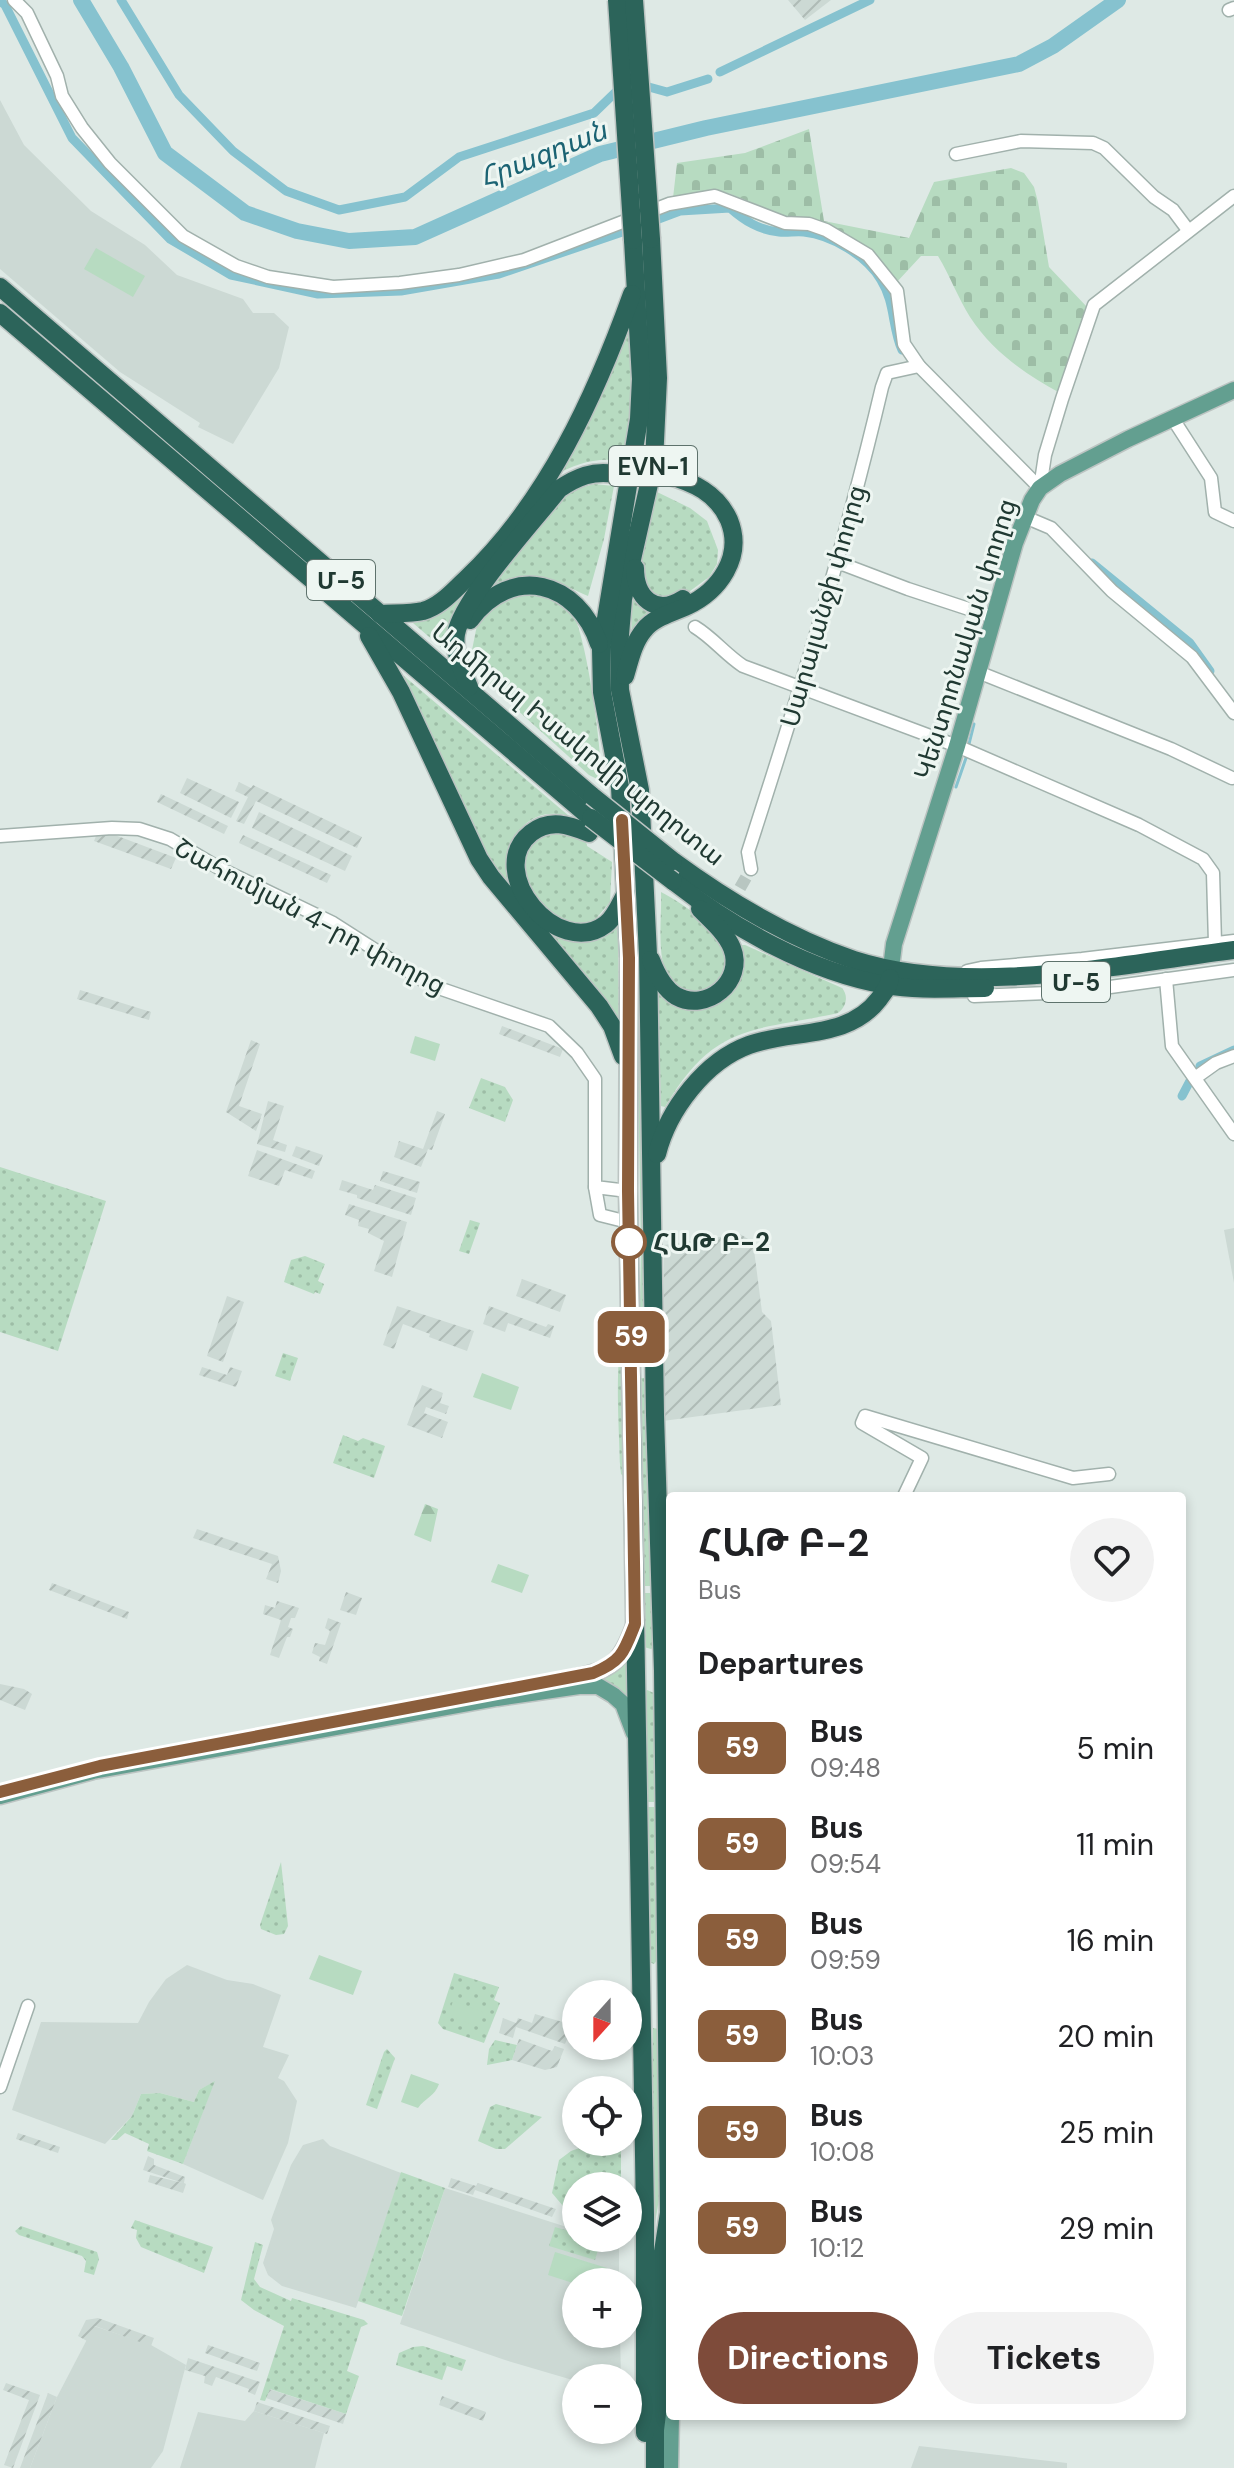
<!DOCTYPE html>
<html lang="en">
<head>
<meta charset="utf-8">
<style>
  :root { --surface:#fff; --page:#f2f2f2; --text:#202124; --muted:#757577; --accent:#7e4b3a }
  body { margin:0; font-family:"DM Sans","Noto Sans Armenian",sans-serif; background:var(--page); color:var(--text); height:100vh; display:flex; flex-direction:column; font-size:30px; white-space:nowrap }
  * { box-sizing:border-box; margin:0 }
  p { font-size:26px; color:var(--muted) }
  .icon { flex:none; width:44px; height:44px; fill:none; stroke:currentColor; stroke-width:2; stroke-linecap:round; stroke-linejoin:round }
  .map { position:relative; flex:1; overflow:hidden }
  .panel { position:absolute; left:666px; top:1492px; width:520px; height:928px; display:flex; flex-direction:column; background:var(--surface); border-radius:8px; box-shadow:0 4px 12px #0003 }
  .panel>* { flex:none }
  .badge { padding:0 16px; border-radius:12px; font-size:28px; line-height:52px }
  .needle { width:52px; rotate:201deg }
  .tools { position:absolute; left:562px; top:1980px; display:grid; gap:16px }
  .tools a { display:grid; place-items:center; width:80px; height:80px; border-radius:50%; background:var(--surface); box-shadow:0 4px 12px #0003; font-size:40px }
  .map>.badge { position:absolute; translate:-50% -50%; box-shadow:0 0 0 4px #fff }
  h2 { padding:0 32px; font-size:30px; line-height:72px }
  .round { display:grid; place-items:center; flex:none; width:84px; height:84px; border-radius:42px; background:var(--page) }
  .headline { display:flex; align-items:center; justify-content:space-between; height:136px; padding:0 32px }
  h1 { font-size:38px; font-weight:700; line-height:60px }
  .action { display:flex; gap:16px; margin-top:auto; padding:16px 32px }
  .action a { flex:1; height:92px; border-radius:48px; background:var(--accent); color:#fff; font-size:32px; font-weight:700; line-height:92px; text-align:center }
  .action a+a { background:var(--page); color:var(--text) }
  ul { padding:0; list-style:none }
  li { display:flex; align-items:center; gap:24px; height:96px; padding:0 32px }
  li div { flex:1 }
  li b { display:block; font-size:30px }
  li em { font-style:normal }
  li .badge { min-width:88px; font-weight:700; text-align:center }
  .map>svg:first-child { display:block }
  .built { fill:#ccd9d4 }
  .industrial { fill:url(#industrial-furrows) }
  .green { fill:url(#green-dots) }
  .forest { fill:url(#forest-firs) }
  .cemetery { fill:url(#cemetery-stones) }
  .pitch { fill:#b7dbc1 }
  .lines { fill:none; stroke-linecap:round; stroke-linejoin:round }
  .stream { stroke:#86c2cf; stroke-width:3 }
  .canal { stroke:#86c2cf; stroke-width:9 }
  .river { stroke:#86c2cf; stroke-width:16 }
  .minor-tunnel { stroke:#b8c6c1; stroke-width:12; stroke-dasharray:12 6; stroke-linecap:butt }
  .minor-casing { stroke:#a1b1ac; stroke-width:15 }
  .major-casing { stroke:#bcc4c2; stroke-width:19 }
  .highway-casing { stroke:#bcc4c2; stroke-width:21 }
  .minor { stroke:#fff; stroke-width:12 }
  .major { stroke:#639f90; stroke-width:16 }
  .highway { stroke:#2c645a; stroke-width:18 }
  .highway-bridge-casing { stroke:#bcc4c2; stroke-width:21; stroke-linecap:butt }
  .highway-bridge { stroke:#2c645a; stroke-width:18 }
  .line-casing { stroke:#fff; stroke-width:18 }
  .line { stroke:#8b5e3c; stroke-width:12 }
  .stop-dot { fill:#fff; stroke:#8b5e3c; stroke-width:4 }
  .labels { text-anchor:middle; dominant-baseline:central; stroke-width:6; stroke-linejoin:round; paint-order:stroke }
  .shield { fill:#eef6f2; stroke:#5e726c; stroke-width:2 }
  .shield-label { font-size:24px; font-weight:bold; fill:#203932 }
  .street-label { font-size:26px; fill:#203932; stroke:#eef6f2 }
  .stop-label { font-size:26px; font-weight:bold; fill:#203932; stroke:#eef6f2; text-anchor:start }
  .water-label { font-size:28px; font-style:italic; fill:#1b6373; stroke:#eef6f2 }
</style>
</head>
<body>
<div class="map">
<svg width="1234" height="2468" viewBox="0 0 1234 2468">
  <defs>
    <pattern id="industrial-furrows" width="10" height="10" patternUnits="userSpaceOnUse" patternTransform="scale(2)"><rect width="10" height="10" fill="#ccd9d4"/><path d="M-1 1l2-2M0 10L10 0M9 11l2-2" fill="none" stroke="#afbbb6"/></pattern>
    <pattern id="green-dots" width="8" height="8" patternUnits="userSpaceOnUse" patternTransform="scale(2)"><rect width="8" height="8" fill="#b7dbc1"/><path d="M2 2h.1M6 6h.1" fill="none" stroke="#9dbda6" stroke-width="1.8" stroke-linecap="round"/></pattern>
    <pattern id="forest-firs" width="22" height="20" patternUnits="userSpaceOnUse" patternTransform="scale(2)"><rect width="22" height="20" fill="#b7dbc1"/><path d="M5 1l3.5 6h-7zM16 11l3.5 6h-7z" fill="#9dbda6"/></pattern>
    <pattern id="cemetery-stones" width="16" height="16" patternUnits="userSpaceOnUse" patternTransform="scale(2)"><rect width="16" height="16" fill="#b7dbc1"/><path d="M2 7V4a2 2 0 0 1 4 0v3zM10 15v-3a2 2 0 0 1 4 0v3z" fill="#9dbda6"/></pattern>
  </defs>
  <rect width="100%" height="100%" fill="#dee9e5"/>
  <g class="built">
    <path d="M0 100 24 145 91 211 145 245 177 275 243 299 253 313H274L289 327 279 368 233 444 198 427 200 423 120 372 0 269Z"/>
    <path d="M1234 1228V1283L1224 1230Z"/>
    <path d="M187 1965 227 1980 253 1984 281 1995 263 2047 289 2055 278 2078 284 2081 297 2101 288 2143 263 2200 183 2164 214 2082 199 2090 194 2102 160 2093 141 2094 132 2116 105 2144 12 2110 41 2022 138 2023 149 2002 166 1979Z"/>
    <path d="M323 2139 330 2146 401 2173 356 2308 282 2286 268 2275 263 2263 274 2229 271 2220 291 2165 303 2145Z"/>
    <path d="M445 2188 576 2230V2238H604L619 2242V2282H576V2334H620L621 2378H576V2381L505 2360 400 2324Z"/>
    <path d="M94 2326 151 2345 186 2365 163 2451 151 2468H30L57 2397Z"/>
    <path d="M254 2411 324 2433 315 2468H180L198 2412 245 2421Z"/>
    <path d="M919 2446 1067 2463V2468H911Z"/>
  </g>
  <g class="industrial">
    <path d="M788 0H831L805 20Z"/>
    <path d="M187 778 239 802 231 818 180 793Z"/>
    <path d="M239 782 251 788 253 785 362 837 357 848 256 801 244 824 236 821 248 797 235 791Z"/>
    <path d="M161 794 228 826 224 834 157 802Z"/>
    <path d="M259 812 352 856 345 871 252 828Z"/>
    <path d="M99 829 176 858 171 869 94 841Z"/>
    <path d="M243 835 331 875 327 883 239 843Z"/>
    <path d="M80 990 151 1012 149 1020 77 999Z"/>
    <path d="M502 1026 563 1049 560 1057 499 1034Z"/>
    <path d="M251 1040 260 1044 239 1106 262 1114 256 1131 226 1112Z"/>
    <path d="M268 1101 284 1106 273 1140 287 1145 285 1152 257 1144Z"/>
    <path d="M437 1111 445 1114 432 1150 428 1149 421 1167 394 1157 399 1141 423 1149Z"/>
    <path d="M296 1146 323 1155 319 1166 292 1156Z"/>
    <path d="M257 1150 315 1171 312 1179 285 1170 279 1186 248 1176Z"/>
    <path d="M383 1171 420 1182 417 1193 380 1181Z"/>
    <path d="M342 1180 373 1190 375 1185 416 1198 411 1215 357 1198V1195L339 1190Z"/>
    <path d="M349 1204 407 1222 392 1277 374 1271 384 1241 368 1233 369 1229 358 1226 359 1220 345 1215Z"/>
    <path d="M740 1234 753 1242 762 1312 771 1321 781 1405 663 1421 664 1245Z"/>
    <path d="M522 1279 566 1295 560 1312 516 1296Z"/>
    <path d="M227 1296 244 1302 223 1362 207 1356Z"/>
    <path d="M397 1306 474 1331 467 1351 429 1337 430 1334 403 1324 394 1349 383 1345Z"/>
    <path d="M489 1306 546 1327 548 1324 554 1326 550 1338 508 1323 505 1332 483 1324Z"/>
    <path d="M202 1367 227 1375 230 1367 242 1371 236 1387 199 1375Z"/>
    <path d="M422 1385 443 1393 440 1403 449 1406 446 1414 426 1407 424 1413 448 1422 442 1438 407 1425Z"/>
    <path d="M197 1529 278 1556 281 1571 278 1583 266 1579 272 1564 193 1538Z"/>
    <path d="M52 1583 129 1612 127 1619 49 1590Z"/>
    <path d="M346 1592 362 1598 356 1615 340 1610Z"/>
    <path d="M277 1601 299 1608 295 1618H291L288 1627 293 1629 290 1637H287L279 1658 270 1655 281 1620 263 1614 265 1605 275 1608Z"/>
    <path d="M328 1618 341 1623 327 1664 319 1661 320 1657 312 1653 315 1643 325 1645 330 1631 325 1628Z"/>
    <path d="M0 1684 24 1689 32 1694 25 1710 0 1700Z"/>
    <path d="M535 2014 566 2023 564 2032 569 2034 565 2044 516 2027 513 2038 499 2033 503 2018 516 2023 518 2018 532 2023Z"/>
    <path d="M519 2039 552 2051 555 2046 564 2049 557 2067 545 2070 512 2060Z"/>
    <path d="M18 2133 60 2147 58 2153 16 2139Z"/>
    <path d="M148 2156 154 2159V2165L185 2177 184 2183 186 2184 183 2193 148 2182 150 2175 183 2183 143 2170Z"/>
    <path d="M451 2178 476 2186 478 2183 556 2209 552 2217 475 2190 473 2195 448 2187Z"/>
    <path d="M98 2318 154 2338 151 2346 95 2326 87 2341 78 2336 86 2320Z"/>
    <path d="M208 2345 260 2363 257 2371 205 2353Z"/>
    <path d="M188 2358 260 2382 255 2395 248 2392 249 2389 216 2377 212 2386 204 2383 205 2376 185 2370Z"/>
    <path d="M6 2383 40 2395 13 2468 4 2465 29 2400 3 2390Z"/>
    <path d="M269 2389 346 2414 343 2424 266 2398Z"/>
    <path d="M48 2393 57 2397 30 2468H20Z"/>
    <path d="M442 2396 486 2412 483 2421 439 2405Z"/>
    <path d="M257 2402 330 2426 327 2434 254 2411Z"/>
  </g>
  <g class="green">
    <path d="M632 321 630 430 621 461C596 457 575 464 554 476Z"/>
    <path d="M594 484 614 486 604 539 588 596C544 576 533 569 486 590L563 498 577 489Z"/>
    <path d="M655 491 690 508 707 521 718 550 717 564 709 577 678 600H652L636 559Z"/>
    <path d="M633 574 664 608 631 646Z"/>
    <path d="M471 585 449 654 413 623C437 620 454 600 471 585Z"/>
    <path d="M532 593C545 597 562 601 571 611 586 629 603 755 601 781L589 775 491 686 481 668 476 650H472L477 625 494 602Z"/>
    <path d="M404 676 569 816C531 806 511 832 506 866L519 895 518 897 488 858 403 678Z"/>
    <path d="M551 829 585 839 587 846 612 862 610 902 594 921C584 923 573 924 563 921 537 913 510 860 535 838 539 835 546 832 551 829Z"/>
    <path d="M661 892C685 905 720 928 726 956 732 989 683 1010 666 972 657 952 662 914 661 892Z"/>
    <path d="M618 922 619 1018 617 1019 550 935 553 932Z"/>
    <path d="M738 945H745L842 988C849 996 846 1007 838 1013 752 1032 715 1022 665 1107L661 1106 658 989 712 1001Z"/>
    <path d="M636 963H640L647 1244H641Z"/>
    <path d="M481 1078 505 1087 513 1100 505 1122 469 1108Z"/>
    <path d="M0 1167 106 1201 58 1351 0 1332Z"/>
    <path d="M470 1220 480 1223 469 1254 459 1251Z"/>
    <path d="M641 1249H648V1362L639 1359Z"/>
    <path d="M305 1256 325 1264 318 1281 324 1284 320 1294 315 1292 314 1294 284 1282 291 1260Z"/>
    <path d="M625 1334 626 1479 621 1474 620 1464C620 1441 613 1347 625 1334Z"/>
    <path d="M283 1353 298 1358 290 1381 275 1376Z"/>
    <path d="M640 1378H646L653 1586H643Z"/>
    <path d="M343 1435 358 1441 363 1438 385 1446 374 1478 333 1463Z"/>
    <path d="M643 1593H653L654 1647 651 1649 644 1647Z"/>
    <path d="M627 1659 630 1699 595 1677 615 1672Z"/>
    <path d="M647 1690 654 1693 656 1802H646L644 1694Z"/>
    <path d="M646 1807H656L658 1959 654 1964 649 1962Z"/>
    <path d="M281 1862 288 1926 284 1934 276 1935 261 1929 260 1925Z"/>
    <path d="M454 1973 499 1987 494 2000 500 2003 484 2043 443 2029 438 2023Z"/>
    <path d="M653 2028 659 2029 661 2188 652 2240Z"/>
    <path d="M495 2040 517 2045 512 2060 487 2065 489 2049Z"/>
    <path d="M387 2049 395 2058 377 2109 366 2105 384 2052Z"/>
    <path d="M215 2081 183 2164 147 2151 149 2144 125 2133 117 2140H111L132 2116 141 2094 160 2093 194 2102 199 2090Z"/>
    <path d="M496 2104 542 2117 505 2149H496L478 2141 490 2107Z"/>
    <path d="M596 2142H621V2186H576V2211L563 2206 552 2193 559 2160 571 2151Z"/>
    <path d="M401 2172 445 2188 402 2316 358 2301Z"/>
    <path d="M135 2220 213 2247 204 2273 141 2247 136 2238 137 2230 131 2228Z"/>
    <path d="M21 2226 97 2252 99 2259 94 2275 84 2272 86 2261 82 2256 19 2235 15 2231Z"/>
    <path d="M555 2227 576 2233V2238H592L598 2250 595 2260 549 2246Z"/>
    <path d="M255 2242 263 2245 254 2279 260 2287 291 2301 292 2298 364 2320 368 2324 361 2327 347 2371 359 2376 346 2414 270 2389 265 2401 260 2400 284 2326 254 2310 241 2300Z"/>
    <path d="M423 2346 466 2360 462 2371 447 2366 442 2380 396 2365 399 2353 413 2347Z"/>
  </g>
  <path class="forest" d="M425 1504 438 1509 431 1542 414 1535Z"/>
  <path class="cemetery" d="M809 129 824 221 909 238 934 182 1011 168 1024 173 1034 187 1038 202 1049 267 1087 307 1060 393C1024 373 993 352 970 317 958 298 950 276 938 256H921L896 283 793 219 728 193 712 191 673 198 677 163 745 153Z"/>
  <g class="pitch">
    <path d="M96 248 145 276 133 297 84 269Z"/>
    <path d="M415 1036 440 1044 435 1061 410 1053Z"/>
    <path d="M482 1373 519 1387 511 1410 473 1397Z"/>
    <path d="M498 1564 529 1575 522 1593 491 1582Z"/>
    <path d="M319 1955 362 1971 353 1995 309 1979Z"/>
    <path d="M453 2001 483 2012 477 2026 448 2016Z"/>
    <path d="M411 2074 439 2084C435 2096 425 2098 418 2108L401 2102Z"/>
    <path d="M555 2252 607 2268 603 2282 576 2284 548 2275Z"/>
  </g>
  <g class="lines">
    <g class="stream">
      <path d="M968 748 974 724"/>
      <path d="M956 787 966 758"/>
    </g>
    <g class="canal">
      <path d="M121 0 179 95 233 151 286 191 339 210 405 197 459 157 594 113 623 85"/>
      <path d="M0 1 5 5 72 138 170 239 231 275 318 294 401 291 499 274 634 228"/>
      <path d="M720 72 870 0"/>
      <path d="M638 84 667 92 708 79"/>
      <path d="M648 223 680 211 730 208C745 221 759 230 779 232 787 233 796 231 804 232 832 235 867 256 881 280 895 302 892 328 902 350"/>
      <path d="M1092 563 1190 643 1210 671"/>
      <path d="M1200 1066 1234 1050"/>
      <path d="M1182 1096 1191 1079"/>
    </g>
    <path class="river" d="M81 0 121 67 165 153 245 213 297 231 349 241 415 237 600 154 706 128 1019 64 1053 46 1118 0"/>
    <path class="minor-tunnel" d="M740 888 751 869"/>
    <defs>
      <g id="minor">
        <path d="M14 0 27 13 57 76 62 96 82 128 110 163 183 236 236 266 268 277 333 287 400 283 459 275 524 260 669 204 715 196 785 223 809 224 826 230 868 255 897 291 904 344 919 366 1040 488"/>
        <path d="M1229 10 1234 8"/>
        <path d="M956 154 1021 141 1093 143 1104 148 1154 197 1173 210 1188 230"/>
        <path d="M1173 419 1211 478 1215 512 1234 521"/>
        <path d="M1040 488 1045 455 1062 399 1094 305 1234 196"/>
        <path d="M1025 517 1051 528 1112 591 1192 657 1234 713"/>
        <path d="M837 562 908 589 993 617"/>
        <path d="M695 627C713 638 725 654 743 666L957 746 1139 825 1203 859 1213 873 1215 943"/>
        <path d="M978 672 1171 749 1232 778"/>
        <path d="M0 836 112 828 139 829 170 839 219 868 333 923 430 985 549 1026 577 1053 595 1079V1187L628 1191"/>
        <path d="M751 869 748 852C798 698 845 544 882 387L887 373 919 366"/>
        <path d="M967 971 981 968 1082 959 1234 941"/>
        <path d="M1166 979 1172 1046 1234 1134"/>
        <path d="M974 996 1074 992 1234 970"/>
        <path d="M1195 1078 1216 1063 1234 1056"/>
        <path d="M595 1187 600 1215 628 1222"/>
        <path d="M904 1496 922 1458 862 1423 865 1416 1073 1478 1109 1474"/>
        <path d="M0 2087 28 2006"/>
      </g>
      <g id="major">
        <path d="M891 968 894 944 957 746 1015 543 1032 500 1040 488 1060 474 1128 439 1234 390"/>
        <path d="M572 1678C612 1670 620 1664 634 1626"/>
        <path d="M0 1796 93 1771 497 1698 579 1686H598L613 1695 623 1704 634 1733"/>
        <path d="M670 2468 671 2416"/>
      </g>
      <g id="highway">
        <path d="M651 239 658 378 654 462 623 599 619 647 620 690 640 790 648 955 655 1415 663 1671 669 2213 662 2258 661 2381 655 2430V2468"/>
        <path d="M633 240 641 379 639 419 601 649 602 692 620 787 629 958 628 1191 645 2215V2433"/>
        <path d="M0 287 592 796"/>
        <path d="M0 313 591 818"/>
        <path d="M635 568C635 597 655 617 683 599"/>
        <path d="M380 614C394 613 410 614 423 611 441 606 454 590 467 578 547 502 595 397 632 294"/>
        <path d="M470 620C512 563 578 581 599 644"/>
        <path d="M369 636 401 692 479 859 491 877 599 1006 612 1026 623 1056"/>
        <path d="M625 676C630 660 633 643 644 630 654 617 673 613 687 606 719 591 744 557 729 520 717 493 693 482 666 475"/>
        <path d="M469 687C463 671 453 652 456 634 462 599 534 521 559 489 577 477 593 470 615 474"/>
        <path d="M589 833C569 825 550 818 531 833 483 871 558 961 606 924 615 917 620 904 626 893"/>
        <path d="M673 861C729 902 789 938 854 960 970 997 1116 965 1234 950"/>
        <path d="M673 881C733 928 810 972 886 985 918 991 953 988 985 988"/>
        <path d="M651 960C656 973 663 988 676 996 707 1013 745 981 732 948 726 933 711 920 700 909"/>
        <path d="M657 1154C668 1110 705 1061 749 1045 793 1029 848 1040 879 999 884 992 889 987 890 978"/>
      </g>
    </defs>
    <use href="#minor" class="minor-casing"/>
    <use href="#major" class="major-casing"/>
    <use href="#highway" class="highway-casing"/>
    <use href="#minor" class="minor"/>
    <use href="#major" class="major"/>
    <use href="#highway" class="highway"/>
    <defs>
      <g id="highway-bridge">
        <path d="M617 0 633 240"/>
        <path d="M634 0 651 239"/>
        <path d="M617 466 666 475"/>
        <path d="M592 796 673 861"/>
        <path d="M591 818 673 881"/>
      </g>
    </defs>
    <use href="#highway-bridge" class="highway-bridge-casing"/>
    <use href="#highway-bridge" class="highway-bridge"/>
  </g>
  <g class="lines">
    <defs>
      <path id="line" d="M0 1792 100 1766 593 1673C622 1661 624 1652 635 1624L628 1191 629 958 622 820"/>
    </defs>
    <use href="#line" class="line-casing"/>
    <use href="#line" class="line"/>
  </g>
  <circle class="stop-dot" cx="629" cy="1242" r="16"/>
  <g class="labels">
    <g class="shield">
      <rect x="609" y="446" width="88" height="40" rx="6"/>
      <rect x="307" y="560" width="68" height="40" rx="6"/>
      <rect x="1042" y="962" width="68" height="40" rx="6"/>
    </g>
    <g class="shield-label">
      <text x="653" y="466">EVN-1</text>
      <text x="341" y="580">Մ-5</text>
      <text x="1076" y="982">Մ-5</text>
    </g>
    <g class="street-label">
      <text transform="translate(823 606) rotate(-74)">Սարալանջի փողոց</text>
      <text transform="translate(965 639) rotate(-73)">Կենտրոնական փողոց</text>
      <text transform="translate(578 744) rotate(39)">Ադմիրալ Իսակովի պողոտա</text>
      <text transform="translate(310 916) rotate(28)">Շահումյան 4-րդ փողոց</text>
    </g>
    <g class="stop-label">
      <text x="653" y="1242">ՀԱԹ Բ-2</text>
    </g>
    <g class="water-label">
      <text transform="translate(543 154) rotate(-22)">Հրազդան</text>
    </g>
  </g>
</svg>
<div class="tools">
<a><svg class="needle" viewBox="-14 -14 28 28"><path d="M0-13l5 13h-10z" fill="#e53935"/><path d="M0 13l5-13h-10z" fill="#757577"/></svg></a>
<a><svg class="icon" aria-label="locate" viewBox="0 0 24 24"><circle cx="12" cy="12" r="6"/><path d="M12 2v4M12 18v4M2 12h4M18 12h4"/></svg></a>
<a><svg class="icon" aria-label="layers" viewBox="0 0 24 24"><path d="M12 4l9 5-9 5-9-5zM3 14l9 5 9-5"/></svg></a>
<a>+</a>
<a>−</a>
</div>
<b class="badge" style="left:631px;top:1337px;background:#8b5e3c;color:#fff">59</b>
<section class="panel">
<div class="headline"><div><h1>ՀԱԹ Բ-2</h1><p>Bus</p></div><a class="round"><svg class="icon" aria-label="heart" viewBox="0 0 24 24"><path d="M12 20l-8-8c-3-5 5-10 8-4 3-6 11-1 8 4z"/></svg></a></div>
<h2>Departures</h2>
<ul>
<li><span class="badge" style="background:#8b5e3c;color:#fff">59</span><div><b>Bus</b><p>09:48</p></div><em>5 min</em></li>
<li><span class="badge" style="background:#8b5e3c;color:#fff">59</span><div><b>Bus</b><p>09:54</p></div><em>11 min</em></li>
<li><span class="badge" style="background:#8b5e3c;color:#fff">59</span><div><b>Bus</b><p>09:59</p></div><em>16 min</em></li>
<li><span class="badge" style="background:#8b5e3c;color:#fff">59</span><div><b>Bus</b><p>10:03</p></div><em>20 min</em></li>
<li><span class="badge" style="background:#8b5e3c;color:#fff">59</span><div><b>Bus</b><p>10:08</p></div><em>25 min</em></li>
<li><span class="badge" style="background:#8b5e3c;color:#fff">59</span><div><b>Bus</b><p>10:12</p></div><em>29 min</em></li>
</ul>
<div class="action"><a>Directions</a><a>Tickets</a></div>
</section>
</div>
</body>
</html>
